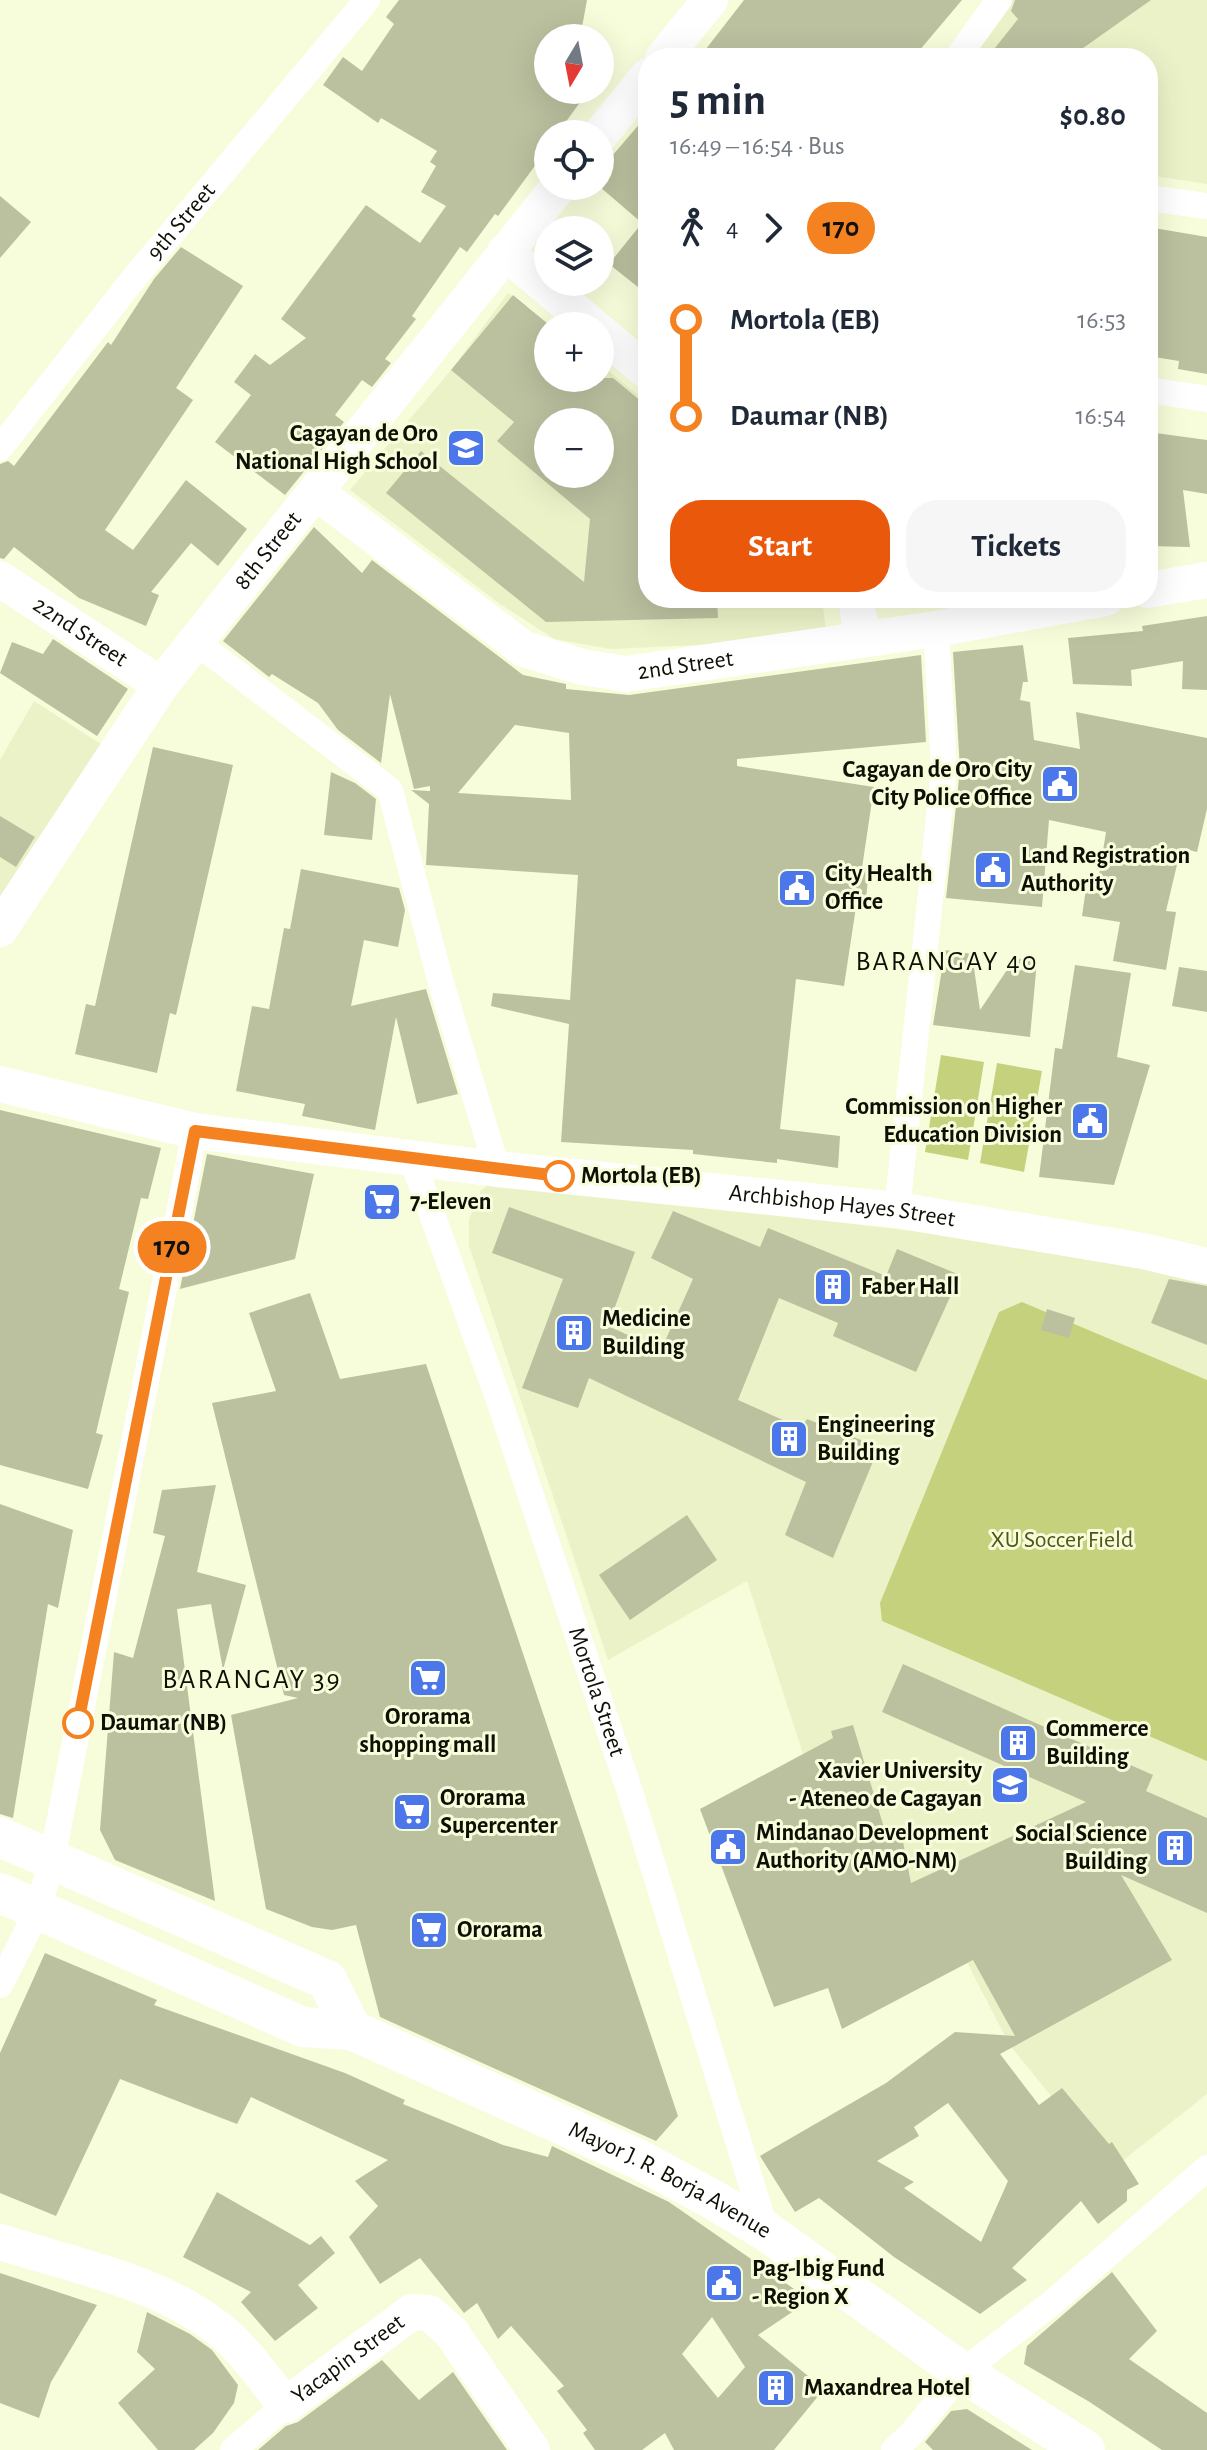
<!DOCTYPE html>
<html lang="en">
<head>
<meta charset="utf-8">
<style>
  :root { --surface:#fff; --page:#f6f6f7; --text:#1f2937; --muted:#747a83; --accent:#ea580c }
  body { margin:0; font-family:"Alegreya Sans",sans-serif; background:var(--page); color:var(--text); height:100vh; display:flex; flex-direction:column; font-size:30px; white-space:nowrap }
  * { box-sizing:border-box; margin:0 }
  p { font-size:26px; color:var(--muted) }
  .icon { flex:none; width:44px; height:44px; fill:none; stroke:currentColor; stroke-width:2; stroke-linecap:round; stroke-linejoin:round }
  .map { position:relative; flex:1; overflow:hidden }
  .panel { position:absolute; left:638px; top:48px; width:520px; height:560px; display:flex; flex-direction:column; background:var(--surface); border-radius:32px; box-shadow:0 8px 32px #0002 }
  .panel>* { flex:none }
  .badge { padding:0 16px; border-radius:26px; font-size:28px; line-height:52px }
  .needle { width:52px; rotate:190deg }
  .buttons { position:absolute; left:534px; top:24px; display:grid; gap:16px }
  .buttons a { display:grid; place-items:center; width:80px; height:80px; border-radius:50%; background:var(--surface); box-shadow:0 8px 32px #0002; font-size:40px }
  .map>.badge { position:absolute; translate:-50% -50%; box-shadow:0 0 0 4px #fff }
  .legs { display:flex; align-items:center; gap:12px; height:88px; padding:0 32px; font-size:26px }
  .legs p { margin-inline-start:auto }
  .summary { display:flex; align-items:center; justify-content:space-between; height:136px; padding:0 32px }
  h1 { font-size:44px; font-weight:600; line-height:60px }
  .action { display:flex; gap:16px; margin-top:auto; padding:16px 32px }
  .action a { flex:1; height:92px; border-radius:32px; background:var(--accent); color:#fff; font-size:32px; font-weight:600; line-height:92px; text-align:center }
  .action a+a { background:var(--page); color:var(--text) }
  ul { padding:0 32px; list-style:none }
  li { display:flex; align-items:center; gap:28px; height:96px; font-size:30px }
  li i { display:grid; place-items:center; width:12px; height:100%; margin:0 10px; background:currentColor }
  li i::after { content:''; width:20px; height:20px; margin:-10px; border:6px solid; border-radius:50%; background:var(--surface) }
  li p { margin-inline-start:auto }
  li:first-child i { background:linear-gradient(#0000 50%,currentColor 0) }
  li:last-child i { background:linear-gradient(currentColor 50%,#0000 0) }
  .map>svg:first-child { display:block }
  .built { fill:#ecf2c8; fill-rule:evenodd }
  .green { fill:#c5d17c }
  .building { fill:#bbc19f; fill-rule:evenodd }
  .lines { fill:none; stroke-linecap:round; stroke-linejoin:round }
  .street { stroke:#fff; stroke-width:26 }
  .secondary { stroke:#fff; stroke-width:36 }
  .primary { stroke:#fff; stroke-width:40 }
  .line-1-casing { stroke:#fff; stroke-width:18 }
  .line-1 { stroke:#f58220; stroke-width:12 }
  .stop-1-dot { fill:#fff; stroke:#f58220; stroke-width:4 }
  .labels { text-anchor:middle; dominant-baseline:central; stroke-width:6; stroke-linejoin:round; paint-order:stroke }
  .street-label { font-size:24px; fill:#0f1005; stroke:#f7fdda }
  .poi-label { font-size:24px; font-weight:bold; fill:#0f1005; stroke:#f7fdda; text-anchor:start }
  .stop-label { font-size:24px; font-weight:bold; fill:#0f1005; stroke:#f7fdda; text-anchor:start }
  .park-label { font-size:24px; fill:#4f5616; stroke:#f7fdda }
  .quarter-label { font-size:28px; letter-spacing:2px; fill:#0f1005; stroke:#f7fdda }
</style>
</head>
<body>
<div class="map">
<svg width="1207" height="2450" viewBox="0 0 1207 2450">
  <rect width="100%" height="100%" fill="#f7fdda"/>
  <g class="built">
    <path d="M1006 0H1207V184L1148 175V58H971Z"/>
    <path d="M508 293 552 326H548V378H600V364L648 403V598H822L826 631 700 645 610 649 554 639 500 604 350 490 451 370ZM548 422H600V474H548Z"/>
    <path d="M34 701 104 746 0 907V760Z"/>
    <path d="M494 1181 996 1241 1207 1272V2094L1111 2170 1009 2044 940 1910 864 1942 747 1581 608 1660 469 1246V1219L481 1190Z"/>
  </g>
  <g class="green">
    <path d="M941 1055 984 1062 968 1160 925 1152Z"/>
    <path d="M997 1063 1042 1071 1024 1172 980 1163Z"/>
    <path d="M1022 1302 1207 1380V1761L882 1621 880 1603 999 1312Z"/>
  </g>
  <g class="building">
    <path d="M399 0H587L580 38H548V90H589L557 134H548V148L498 216 495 214 467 252 460 247 412 316 416 319 385 359 391 363 372 387 362 380 335 415 344 422 285 495 215 442 251 395 234 382 255 354 270 365 306 338 281 319 366 205 420 243 446 206 421 192 436 166 430 162 437 151 381 118 378 123 323 85 343 57 362 71 394 24 386 17Z"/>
    <path d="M744 0H962L913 58H699Z"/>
    <path d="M1015 0H1151L1069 58H987L1018 19 1011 11Z"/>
    <path d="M648 114V295L609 264 642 223 600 187V170Z"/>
    <path d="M0 196 31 222 0 258Z"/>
    <path d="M1148 227 1207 237V374L1178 369 1179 361 1148 356V327L1155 287 1148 286Z"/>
    <path d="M181 247 243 286 176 388 193 400 105 530 133 550 186 480 247 529 218 566 191 543 151 592 159 595 146 626 79 598 14 547 4 559 0 558V464L8 461 14 466 108 342 111 345 154 279Z"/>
    <path d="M513 295 548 324V378H613L648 407V598H717L718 618 546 622 386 493 421 451 584 582 590 519 497 441 514 422 451 370ZM548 422H600V474H548Z"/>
    <path d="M1148 432 1207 440V494L1183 490 1190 547 1148 546Z"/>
    <path d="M314 527 362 573 372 560 523 675 566 684V689L629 695 921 655 926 742 737 759V766L874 787 862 868 869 870 865 908 856 907 844 986 796 979 780 1129 840 1136 838 1168 777 1159V1163L693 1154V1150L561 1142 569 1024 491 1006 493 993 570 1000 578 875 426 865 429 804 411 790 430 791V786L414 789 390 694 381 763 338 730 318 703 272 674 269 677 223 641ZM515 725 569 733 571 800 458 793Z"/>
    <path d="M1207 616V690L1182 689 1183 661 1131 670 1132 686 1073 684 1068 638 1143 631 1142 626Z"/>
    <path d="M53 639 128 689 97 736 0 673 12 642 43 654Z"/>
    <path d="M1023 645 1028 682H1023L1020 700 1030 702 1034 740 1080 749 1076 712 1207 738V809L1197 852 1181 848 1166 911 1176 912 1166 970 1113 961 1120 922 1082 916 1087 881 1098 882 1106 832 1049 820 1042 907 946 898 960 769 953 652Z"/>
    <path d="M153 747 233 765 176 1015 170 1013 157 1073 75 1054 86 1004 95 1006Z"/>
    <path d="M331 772 355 783 376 799 372 840 324 835Z"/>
    <path d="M0 816 35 837 16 867 0 857Z"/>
    <path d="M301 869 399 888 405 910 398 947 364 940 351 1006 426 989 458 1094 417 1104 396 1017 375 1130 302 1116 305 1104 236 1091 252 1006 269 1009 284 928 290 929Z"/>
    <path d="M945 950 972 954 980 1010 1015 958 1037 961 1030 1037 933 1025Z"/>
    <path d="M1075 965 1131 973 1117 1057 1150 1065 1114 1185 1039 1177 1055 1048 1062 1049Z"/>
    <path d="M1179 967 1207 971V1012L1172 1006Z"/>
    <path d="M0 1110 161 1148 148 1199 141 1198 119 1289 129 1292 96 1433 103 1435 88 1489 0 1465Z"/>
    <path d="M207 1154 314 1174 295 1259 180 1289Z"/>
    <path d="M509 1207 635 1252 608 1326 661 1350 693 1279 651 1258 673 1211 760 1247 768 1228 886 1276 897 1249 960 1275 916 1372 833 1336 838 1323 779 1298 738 1400 801 1428 807 1419 879 1447 833 1558 785 1535 806 1482 589 1378 578 1408 522 1388 563 1279 492 1253Z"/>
    <path d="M1169 1279 1207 1286V1345L1151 1323Z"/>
    <path d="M310 1293 340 1379 426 1364 678 2116 656 2141 380 2017 356 1925 332 1930 312 1927 266 1909 231 1715 298 1698 284 1695 212 1403 276 1391 249 1313Z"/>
    <path d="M1047 1309 1075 1318 1069 1338 1041 1330Z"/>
    <path d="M216 1485 197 1572 246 1585 223 1670 211 1604 177 1609 215 1901 115 1860 100 1830 114 1652 133 1658 165 1536 153 1533 162 1490Z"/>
    <path d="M0 1504 73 1530 58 1608 48 1604 13 1818 0 1814Z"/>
    <path d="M687 1515 717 1560 630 1620 599 1575Z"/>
    <path d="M903 1664 1153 1775 1146 1791 1207 1818V1913L1121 1875 1172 1960 1000 2054 1039 2105 1062 2088 1109 2144 1112 2142 1139 2184 1127 2190V2201L1098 2224 1081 2201 1012 2268 1027 2280 980 2314 894 2257 819 2198 795 2212 760 2156 886 2083 955 2032 1015 2036 973 1960 842 2029 828 1988 774 2007 700 1809 833 1738 831 1731 853 1725 885 1831 900 1826 911 1883 1086 1802 882 1712ZM948 2103 1008 2181 981 2242 904 2188 914 2182 877 2161 919 2136 914 2127Z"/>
    <path d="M45 1953 157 2000 154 2005 345 2073 405 2100 403 2104 503 2145 548 2157 552 2146 669 2202 810 2300 758 2335 824 2389 774 2450H674L665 2433 642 2450H595L583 2433 587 2430 557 2391 564 2386 511 2326 498 2339 477 2303 464 2313 420 2258 380 2284 349 2237 378 2206 355 2181 388 2160 251 2097 237 2124 120 2079 56 2216 0 2193V2053ZM712 2317 745 2367 718 2398 682 2354Z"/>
    <path d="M217 2192 310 2245 321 2236 335 2253 298 2285 318 2308 275 2341 241 2302 251 2292 183 2257Z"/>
    <path d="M1112 2272 1157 2331 1129 2359 1207 2413V2450H1162L1088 2401 1024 2364 1027 2346Z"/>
    <path d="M0 2273 97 2305 51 2382 39 2418 0 2403Z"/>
    <path d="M147 2312 190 2334 212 2350 238 2385 234 2403 213 2433 194 2450H158L118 2403 155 2369 137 2352Z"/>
    <path d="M382 2360 419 2400 453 2372 507 2450H258L286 2426 298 2422Z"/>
    <path d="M967 2409 1032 2450H933L925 2442 951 2411Z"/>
  </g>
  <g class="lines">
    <g class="street">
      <path d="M957 58 999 0"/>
      <path d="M1148 198 1207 206"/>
      <path d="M1148 390 1207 399"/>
      <path id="s1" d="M0 448 135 277 367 0"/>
      <path d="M196 642 390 790 441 983 497 1169"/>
      <path id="s2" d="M412 1159 500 1403 631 1795 766 2231"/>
      <path d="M897 1210 944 770 936 629"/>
      <path d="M0 1985 38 1910 52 1859 195 1131"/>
      <path d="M233 2450 286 2405"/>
      <path d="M894 2450 912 2433 962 2372 1052 2303 1207 2168"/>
    </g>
    <g class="secondary">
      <path d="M663 58 710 0"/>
      <path d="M600 135 648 76"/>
      <path d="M505 252 593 326"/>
      <path d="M600 332 648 372"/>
      <path id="s3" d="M316 492 524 649 582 667 626 674 936 629 1106 598"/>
      <path id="s4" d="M0 579 161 685"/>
      <path d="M1148 590 1207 580"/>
      <path d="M856 598 862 639"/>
      <path id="s5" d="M0 929 161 685 559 186"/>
      <path id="s6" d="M0 1084 195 1131 497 1169 897 1210 1143 1251 1207 1266"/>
      <path id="s7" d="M0 2242C75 2266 165 2282 226 2335 248 2354 266 2382 286 2405L412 2312 429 2313 451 2332 532 2450"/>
    </g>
    <g class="primary">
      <path d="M0 1837 327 1980 352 2030"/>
      <path id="s8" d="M0 1893 303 2027 352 2030 638 2159 712 2199 766 2231 962 2372 1085 2450"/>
    </g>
  </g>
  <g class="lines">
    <defs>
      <path id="line-1" d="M78 1723 195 1131 559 1176"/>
    </defs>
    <use href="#line-1" class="line-1-casing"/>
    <use href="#line-1" class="line-1"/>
  </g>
  <defs>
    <symbol id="school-square" viewBox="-11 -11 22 22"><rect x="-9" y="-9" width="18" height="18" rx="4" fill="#4b77ea" stroke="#f7fdda"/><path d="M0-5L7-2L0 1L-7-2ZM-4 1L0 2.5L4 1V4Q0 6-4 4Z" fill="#fff"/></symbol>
    <symbol id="civic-square" viewBox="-11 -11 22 22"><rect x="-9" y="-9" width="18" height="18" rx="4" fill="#4b77ea" stroke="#f7fdda"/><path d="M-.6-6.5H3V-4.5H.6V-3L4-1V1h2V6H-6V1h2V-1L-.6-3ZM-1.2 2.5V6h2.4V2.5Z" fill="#fff"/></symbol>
    <symbol id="supermarket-square" viewBox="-11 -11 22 22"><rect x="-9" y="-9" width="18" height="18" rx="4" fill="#4b77ea" stroke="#f7fdda"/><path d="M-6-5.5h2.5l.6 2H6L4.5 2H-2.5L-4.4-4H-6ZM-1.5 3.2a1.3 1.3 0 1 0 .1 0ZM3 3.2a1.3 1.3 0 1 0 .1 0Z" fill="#fff"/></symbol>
    <symbol id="building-square" viewBox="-11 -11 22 22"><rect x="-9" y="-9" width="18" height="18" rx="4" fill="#4b77ea" stroke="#f7fdda"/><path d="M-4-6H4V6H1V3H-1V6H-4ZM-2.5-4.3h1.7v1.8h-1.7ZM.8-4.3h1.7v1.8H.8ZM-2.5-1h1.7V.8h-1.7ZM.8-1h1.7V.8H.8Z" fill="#fff"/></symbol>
    <symbol id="university-square" viewBox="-11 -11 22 22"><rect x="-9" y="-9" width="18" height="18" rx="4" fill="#4b77ea" stroke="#f7fdda"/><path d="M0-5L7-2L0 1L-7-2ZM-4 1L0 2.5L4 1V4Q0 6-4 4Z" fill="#fff"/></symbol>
  </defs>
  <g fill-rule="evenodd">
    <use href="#school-square" x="444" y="426" width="44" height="44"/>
    <use href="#civic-square" x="1038" y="762" width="44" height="44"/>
    <use href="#civic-square" x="971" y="848" width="44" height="44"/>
    <use href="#civic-square" x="775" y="866" width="44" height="44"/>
    <use href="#civic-square" x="1068" y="1099" width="44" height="44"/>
    <use href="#supermarket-square" x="360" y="1180" width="44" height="44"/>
    <use href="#building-square" x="811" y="1265" width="44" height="44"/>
    <use href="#building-square" x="552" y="1311" width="44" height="44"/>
    <use href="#building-square" x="767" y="1417" width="44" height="44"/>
    <use href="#supermarket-square" x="406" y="1656" width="44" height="44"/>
    <use href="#building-square" x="996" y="1721" width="44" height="44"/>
    <use href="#university-square" x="988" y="1763" width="44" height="44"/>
    <use href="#supermarket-square" x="390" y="1790" width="44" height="44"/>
    <use href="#civic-square" x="706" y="1825" width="44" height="44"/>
    <use href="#building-square" x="1153" y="1826" width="44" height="44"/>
    <use href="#supermarket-square" x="407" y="1908" width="44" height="44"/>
    <use href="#civic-square" x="702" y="2261" width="44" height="44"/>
    <use href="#building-square" x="754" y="2366" width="44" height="44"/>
  </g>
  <g class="stop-1-dot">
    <circle cx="559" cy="1176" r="14"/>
    <circle cx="78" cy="1723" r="14"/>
  </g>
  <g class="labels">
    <g class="street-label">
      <text stroke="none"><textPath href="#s1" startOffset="290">9th Street</textPath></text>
      <text stroke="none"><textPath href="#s5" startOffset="464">8th Street</textPath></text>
      <text stroke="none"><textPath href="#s4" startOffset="96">22nd Street</textPath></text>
      <text stroke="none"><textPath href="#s3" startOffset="426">2nd Street</textPath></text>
      <text stroke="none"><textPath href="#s6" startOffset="852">Archbishop Hayes Street</textPath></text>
      <text stroke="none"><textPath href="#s2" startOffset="564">Mortola Street</textPath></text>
      <text stroke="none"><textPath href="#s8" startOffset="732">Mayor J. R. Borja Avenue</textPath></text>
      <text stroke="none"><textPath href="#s7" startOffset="416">Yacapin Street</textPath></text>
    </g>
    <g class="poi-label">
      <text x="438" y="434" text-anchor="end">Cagayan de Oro<tspan x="438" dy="28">National High School</tspan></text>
      <text x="1032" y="770" text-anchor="end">Cagayan de Oro City<tspan x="1032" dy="28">City Police Office</tspan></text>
      <text x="1021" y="856">Land Registration<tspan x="1021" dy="28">Authority</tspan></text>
      <text x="825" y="874">City Health<tspan x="825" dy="28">Office</tspan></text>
      <text x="1062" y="1107" text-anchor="end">Commission on Higher<tspan x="1062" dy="28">Education Division</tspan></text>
      <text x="410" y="1202">7-Eleven</text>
      <text x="861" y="1287">Faber Hall</text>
      <text x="602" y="1319">Medicine<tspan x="602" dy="28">Building</tspan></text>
      <text x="817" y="1425">Engineering<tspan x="817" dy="28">Building</tspan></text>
      <text x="428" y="1717" text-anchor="middle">Ororama<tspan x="428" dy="28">shopping mall</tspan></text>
      <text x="1046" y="1729">Commerce<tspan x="1046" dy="28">Building</tspan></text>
      <text x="982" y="1771" text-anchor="end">Xavier University<tspan x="982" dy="28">- Ateneo de Cagayan</tspan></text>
      <text x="440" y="1798">Ororama<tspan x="440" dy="28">Supercenter</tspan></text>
      <text x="756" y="1833">Mindanao Development<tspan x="756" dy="28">Authority (AMO-NM)</tspan></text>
      <text x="1147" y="1834" text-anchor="end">Social Science<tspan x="1147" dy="28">Building</tspan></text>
      <text x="457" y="1930">Ororama</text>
      <text x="752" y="2269">Pag-Ibig Fund<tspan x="752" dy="28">- Region X</tspan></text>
      <text x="804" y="2388">Maxandrea Hotel</text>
    </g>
    <g class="stop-label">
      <text x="581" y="1176">Mortola (EB)</text>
      <text x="100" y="1723">Daumar (NB)</text>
    </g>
    <g class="park-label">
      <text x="1062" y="1540">XU Soccer Field</text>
    </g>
    <g class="quarter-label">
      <text x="947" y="962">BARANGAY 40</text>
      <text x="252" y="1680">BARANGAY 39</text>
    </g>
  </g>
</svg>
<div class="buttons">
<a><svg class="needle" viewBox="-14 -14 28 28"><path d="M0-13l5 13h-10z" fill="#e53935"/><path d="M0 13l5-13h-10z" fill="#747a83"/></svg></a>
<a><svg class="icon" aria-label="locate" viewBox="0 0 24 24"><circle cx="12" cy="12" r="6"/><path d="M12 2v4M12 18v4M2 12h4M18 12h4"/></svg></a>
<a><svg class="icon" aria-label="layers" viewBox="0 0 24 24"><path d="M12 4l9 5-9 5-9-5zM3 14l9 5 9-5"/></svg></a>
<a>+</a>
<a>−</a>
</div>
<b class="badge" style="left:172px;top:1247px;background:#f58220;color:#111">170</b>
<section class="panel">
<div class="summary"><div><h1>5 min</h1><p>16:49 – 16:54 · Bus</p></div><b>$0.80</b></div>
<div class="legs"><svg class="icon" aria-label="walk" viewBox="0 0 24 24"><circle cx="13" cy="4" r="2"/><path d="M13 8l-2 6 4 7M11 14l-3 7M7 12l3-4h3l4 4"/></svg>4<svg class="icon" aria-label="forward" viewBox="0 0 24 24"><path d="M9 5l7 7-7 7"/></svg><b class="badge" style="background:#f58220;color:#111">170</b></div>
<ul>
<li><i style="color:#f58220"></i><b>Mortola (EB)</b><p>16:53</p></li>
<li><i style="color:#f58220"></i><b>Daumar (NB)</b><p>16:54</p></li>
</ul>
<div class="action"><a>Start</a><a>Tickets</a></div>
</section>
</div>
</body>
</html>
